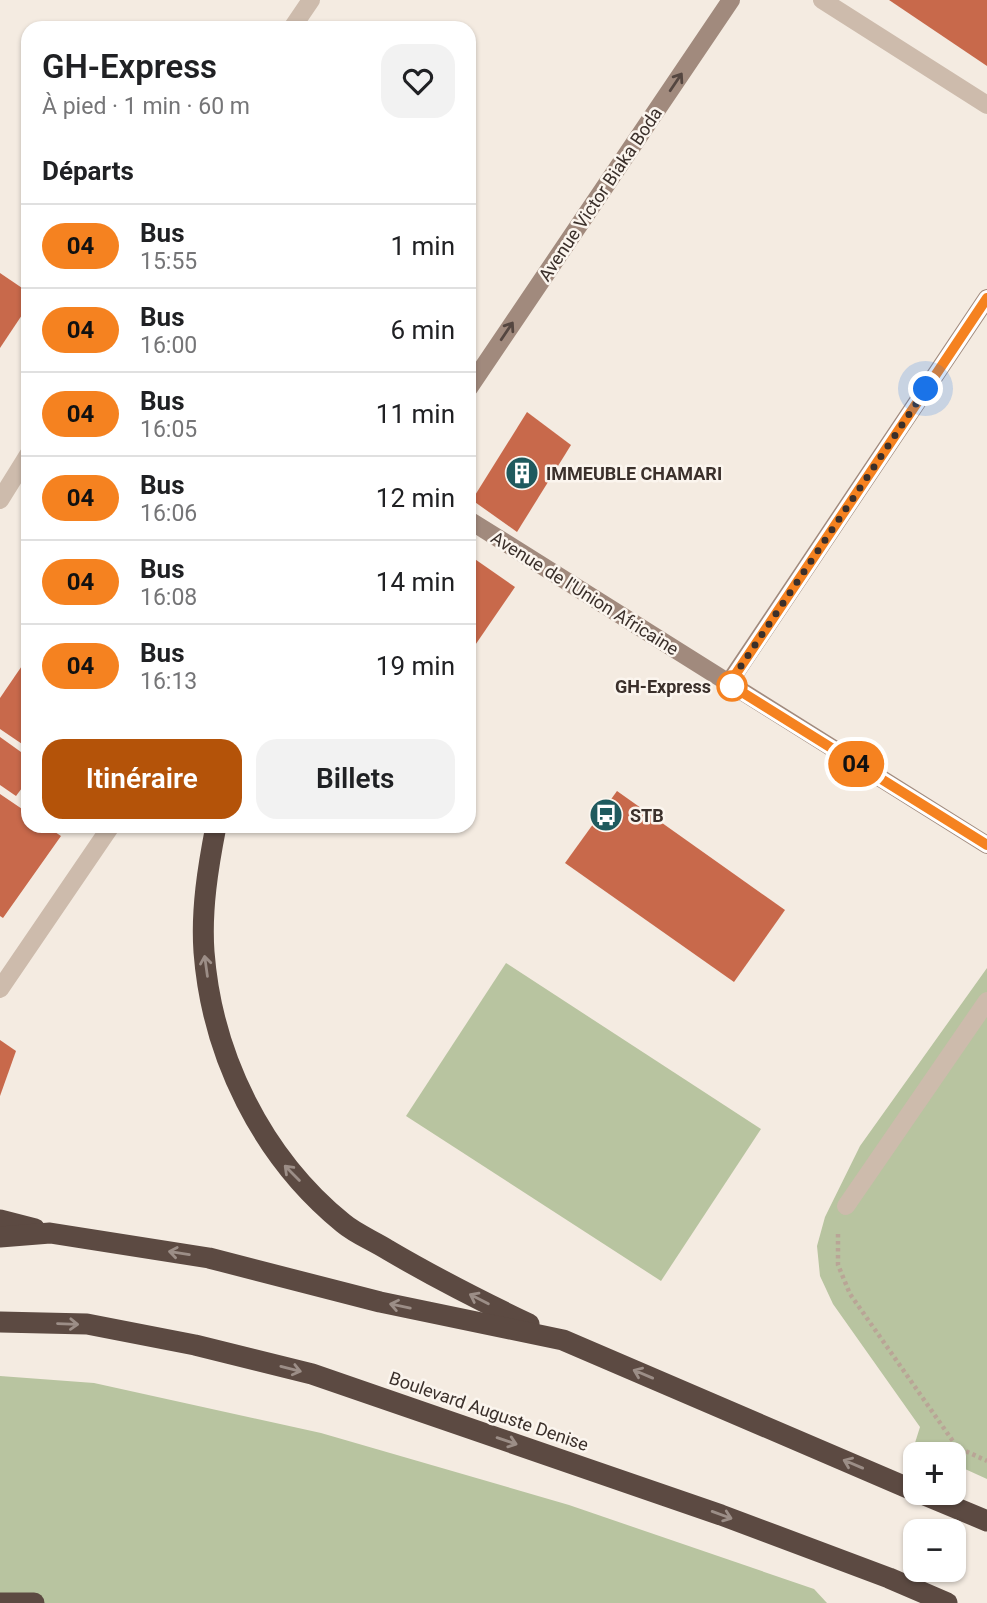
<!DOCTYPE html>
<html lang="fr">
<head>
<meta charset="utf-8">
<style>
  :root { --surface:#fff; --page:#f2f2f2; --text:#202124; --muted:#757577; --line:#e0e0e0; --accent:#b45309 }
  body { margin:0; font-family:Roboto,sans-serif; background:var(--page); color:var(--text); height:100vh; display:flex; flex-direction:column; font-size:26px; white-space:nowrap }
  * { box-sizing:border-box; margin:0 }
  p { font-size:23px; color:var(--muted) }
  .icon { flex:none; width:38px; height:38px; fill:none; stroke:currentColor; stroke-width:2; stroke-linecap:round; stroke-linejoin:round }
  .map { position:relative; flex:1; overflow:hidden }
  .sheet { position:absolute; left:21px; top:21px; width:455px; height:812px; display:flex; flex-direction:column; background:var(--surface); border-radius:21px; box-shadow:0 2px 5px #0004 }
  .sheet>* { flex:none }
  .badge { padding:0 14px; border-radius:23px; font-size:24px; line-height:46px }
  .tools { position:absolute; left:903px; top:1442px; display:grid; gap:14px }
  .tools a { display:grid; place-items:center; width:63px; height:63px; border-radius:14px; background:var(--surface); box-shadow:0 2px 5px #0004; font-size:35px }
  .you { position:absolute; width:35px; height:35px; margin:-18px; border:5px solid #fff; border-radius:50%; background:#1a73e8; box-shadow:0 0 0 10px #1a73e833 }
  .map>.badge { position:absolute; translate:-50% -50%; box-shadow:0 0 0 4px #fff }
  h2 { padding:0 21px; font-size:26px; line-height:63px }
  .round { display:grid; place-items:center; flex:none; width:74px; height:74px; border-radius:21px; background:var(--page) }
  .summary { display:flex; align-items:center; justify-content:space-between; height:119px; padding:0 21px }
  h1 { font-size:33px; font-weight:600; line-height:52px }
  .button { display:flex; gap:14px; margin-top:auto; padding:14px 21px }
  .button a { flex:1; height:80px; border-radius:21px; background:var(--accent); color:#fff; font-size:28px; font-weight:600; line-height:80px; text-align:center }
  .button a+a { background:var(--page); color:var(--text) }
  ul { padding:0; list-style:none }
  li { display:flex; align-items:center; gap:21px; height:84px; padding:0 21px; border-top:2px solid var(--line) }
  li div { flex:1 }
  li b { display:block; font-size:26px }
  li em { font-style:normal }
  li .badge { min-width:77px; font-weight:700; text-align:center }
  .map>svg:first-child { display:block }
  .green { fill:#b8c4a0 }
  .building { fill:#c8694b }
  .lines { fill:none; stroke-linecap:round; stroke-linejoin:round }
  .path { stroke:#b9a596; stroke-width:4.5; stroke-dasharray:3.5 3.5; stroke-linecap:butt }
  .lane { stroke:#cdbbac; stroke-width:18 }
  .street { stroke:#cdbbac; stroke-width:18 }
  .secondary { stroke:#a18a7d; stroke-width:18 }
  .highway { stroke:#5c4a42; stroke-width:21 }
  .oneway { stroke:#544640 }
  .oneway2 { stroke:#9c8e87 }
  .line-casing { stroke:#fff; stroke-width:16 }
  .line { stroke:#f58220; stroke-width:10 }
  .walk { stroke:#3b302b; stroke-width:7; stroke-dasharray:0 12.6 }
  .stop-dot { fill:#fff; stroke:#f58220; stroke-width:3.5 }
  .labels { text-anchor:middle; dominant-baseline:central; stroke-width:5; stroke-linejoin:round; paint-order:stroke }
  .street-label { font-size:18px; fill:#3b302b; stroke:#fbf5ee }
  .poi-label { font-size:18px; font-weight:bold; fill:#3b302b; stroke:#fbf5ee; text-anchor:start }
  .stop-label { font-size:18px; font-weight:bold; fill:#3b302b; stroke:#fbf5ee; text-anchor:end }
</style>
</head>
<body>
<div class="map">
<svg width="987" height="1603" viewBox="0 0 987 1603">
  <rect width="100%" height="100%" fill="#f4ebe1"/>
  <g class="green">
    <path d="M506 963 761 1129 661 1281 406 1116Z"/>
    <path d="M987 968V1479L954 1464V1454H933L914 1446 920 1427 833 1304 820 1276 817 1246 825 1217 860 1146Z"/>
    <path d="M0 1376 94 1383 321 1433 569 1505 814 1589 827 1603H0Z"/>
  </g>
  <g class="building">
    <path d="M889 0H987V66Z"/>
    <path d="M0 273 28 292V306L0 348Z"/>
    <path d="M527 412 571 445 517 532 472 500Z"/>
    <path d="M469 555 515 587 469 654Z"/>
    <path d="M28 657V748L0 729V698Z"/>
    <path d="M0 737 28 757V780L16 796 0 785Z"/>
    <path d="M617 791 785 910 734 982 565 863Z"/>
    <path d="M0 794 28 813V826H46L61 836 3 918 0 916Z"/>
    <path d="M0 1040 16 1051 0 1096Z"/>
  </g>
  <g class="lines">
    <path class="path" d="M838 1234V1265L850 1294 957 1447 987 1461"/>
    <g class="lane">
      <path d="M0 500 28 455"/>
      <path d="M846 1206 987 1001"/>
    </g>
    <g class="street">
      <path d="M822 0 987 105"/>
      <path d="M292 28 311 0"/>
      <path d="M0 989 111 826"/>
    </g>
    <g class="secondary">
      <path d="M469 388 731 0"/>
      <path d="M469 520 987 845"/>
      <path d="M728 684 987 298"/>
    </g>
    <g class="highway">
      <path d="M216 826C208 867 201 910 204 952 212 1056 262 1157 343 1223 356 1234 374 1241 388 1250 434 1277 481 1301 529 1324"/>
      <path d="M0 1220 35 1229"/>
      <path d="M0 1237 50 1233 209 1258 380 1302 563 1340 915 1491"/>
      <path d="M0 1322 87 1324 195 1345 312 1374 721 1515 889 1578 947 1603"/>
      <path d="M920 1493 987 1521"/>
      <path d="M0 1603H34"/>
    </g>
  </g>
  <defs><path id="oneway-shaft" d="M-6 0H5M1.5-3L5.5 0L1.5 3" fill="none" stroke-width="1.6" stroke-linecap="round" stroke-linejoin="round" transform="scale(1.75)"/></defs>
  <g class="oneway">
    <use href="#oneway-shaft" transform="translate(676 82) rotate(-56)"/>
    <use href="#oneway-shaft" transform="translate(507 331) rotate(-56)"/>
  </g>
  <g class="oneway2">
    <use href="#oneway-shaft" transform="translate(206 966) rotate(-98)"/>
    <use href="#oneway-shaft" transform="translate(292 1173) rotate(-135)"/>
    <use href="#oneway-shaft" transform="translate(179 1253) rotate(-171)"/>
    <use href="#oneway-shaft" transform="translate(479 1299) rotate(-153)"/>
    <use href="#oneway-shaft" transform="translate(400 1306) rotate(-168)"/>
    <use href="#oneway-shaft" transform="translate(68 1324) rotate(2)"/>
    <use href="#oneway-shaft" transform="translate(291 1369) rotate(14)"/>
    <use href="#oneway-shaft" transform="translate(643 1374) rotate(-157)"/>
    <use href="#oneway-shaft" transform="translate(507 1441) rotate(19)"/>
    <use href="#oneway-shaft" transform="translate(853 1464) rotate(-157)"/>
    <use href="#oneway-shaft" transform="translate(722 1515) rotate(20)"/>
  </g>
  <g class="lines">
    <defs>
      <path id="line" d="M987 298 729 684 987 845"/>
    </defs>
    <use href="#line" class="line-casing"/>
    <use href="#line" class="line"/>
    <path class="walk" d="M732 686 729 684 926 389"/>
  </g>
  <defs>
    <symbol id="building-disc" viewBox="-11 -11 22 22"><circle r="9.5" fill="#1f5a5e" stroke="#fbf5ee"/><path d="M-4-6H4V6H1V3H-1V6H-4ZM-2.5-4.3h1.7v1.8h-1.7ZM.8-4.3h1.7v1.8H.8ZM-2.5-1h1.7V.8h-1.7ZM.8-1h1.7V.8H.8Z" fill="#fff"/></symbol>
    <symbol id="bus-disc" viewBox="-11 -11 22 22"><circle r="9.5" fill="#1f5a5e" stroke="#fbf5ee"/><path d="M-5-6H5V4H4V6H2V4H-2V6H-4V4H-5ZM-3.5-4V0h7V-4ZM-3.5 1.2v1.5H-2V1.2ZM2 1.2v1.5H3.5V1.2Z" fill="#fff"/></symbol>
  </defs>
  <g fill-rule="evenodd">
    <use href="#building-disc" x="503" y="454" width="38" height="38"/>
    <use href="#bus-disc" x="587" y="796" width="38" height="38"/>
  </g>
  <circle class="stop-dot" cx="732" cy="686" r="14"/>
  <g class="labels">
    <g class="street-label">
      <text transform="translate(600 194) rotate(-56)">Avenue Victor Biaka Boda</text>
      <text transform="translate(585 593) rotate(32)">Avenue de l'Union Africaine</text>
      <text transform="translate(489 1411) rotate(19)">Boulevard Auguste Denise</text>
    </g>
    <g class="poi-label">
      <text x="546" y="473">IMMEUBLE CHAMARI</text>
      <text x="630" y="815">STB</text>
    </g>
    <g class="stop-label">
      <text x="711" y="686">GH-Express</text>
    </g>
  </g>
</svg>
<div class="tools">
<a>+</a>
<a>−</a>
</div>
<div class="you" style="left:926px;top:389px"></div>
<b class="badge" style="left:856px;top:764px;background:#f58220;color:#111">04</b>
<section class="sheet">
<div class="summary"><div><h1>GH-Express</h1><p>À pied · 1 min · 60 m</p></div><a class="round"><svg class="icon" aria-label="heart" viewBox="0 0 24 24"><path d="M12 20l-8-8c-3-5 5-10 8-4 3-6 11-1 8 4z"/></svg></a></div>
<h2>Départs</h2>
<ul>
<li><span class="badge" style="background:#f58220;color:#111">04</span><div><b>Bus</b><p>15:55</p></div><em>1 min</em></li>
<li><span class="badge" style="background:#f58220;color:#111">04</span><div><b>Bus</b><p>16:00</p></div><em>6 min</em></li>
<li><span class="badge" style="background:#f58220;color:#111">04</span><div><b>Bus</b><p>16:05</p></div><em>11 min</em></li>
<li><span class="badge" style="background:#f58220;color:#111">04</span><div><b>Bus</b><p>16:06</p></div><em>12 min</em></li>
<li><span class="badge" style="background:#f58220;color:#111">04</span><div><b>Bus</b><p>16:08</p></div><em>14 min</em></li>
<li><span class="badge" style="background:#f58220;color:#111">04</span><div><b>Bus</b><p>16:13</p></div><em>19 min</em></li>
</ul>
<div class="button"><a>Itinéraire</a><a>Billets</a></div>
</section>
</div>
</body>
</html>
